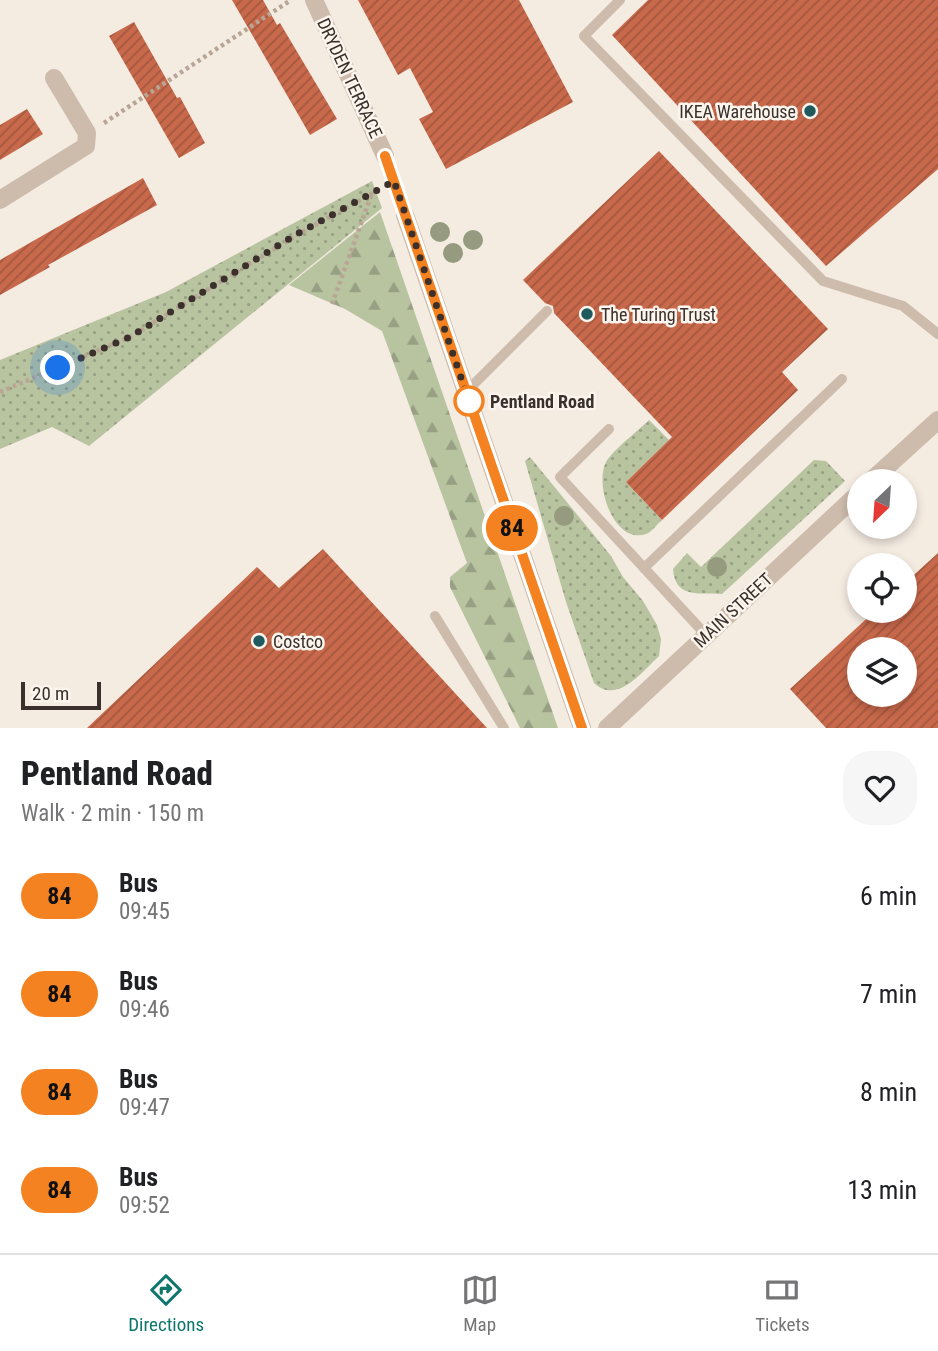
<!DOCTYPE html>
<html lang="en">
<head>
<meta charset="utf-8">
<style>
  :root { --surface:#fff; --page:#f6f6f6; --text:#202124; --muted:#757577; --line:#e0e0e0; --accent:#0f766e }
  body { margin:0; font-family:"Roboto Condensed",sans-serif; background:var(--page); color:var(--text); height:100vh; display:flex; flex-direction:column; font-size:26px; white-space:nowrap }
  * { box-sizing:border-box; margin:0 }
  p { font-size:23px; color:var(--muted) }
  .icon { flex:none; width:38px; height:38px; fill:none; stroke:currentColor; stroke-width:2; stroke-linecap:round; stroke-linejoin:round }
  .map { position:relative; height:728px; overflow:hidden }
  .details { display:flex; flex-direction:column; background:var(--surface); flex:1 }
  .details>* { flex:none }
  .badge { padding:0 14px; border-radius:23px; font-size:24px; line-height:46px }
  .needle { width:46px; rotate:205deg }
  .tools { position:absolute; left:847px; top:469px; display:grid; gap:14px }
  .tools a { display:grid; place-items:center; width:70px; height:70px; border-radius:50%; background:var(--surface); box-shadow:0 4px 10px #0003; font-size:35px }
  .scale { position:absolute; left:21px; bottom:18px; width:80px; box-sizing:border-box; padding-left:7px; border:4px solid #3b302b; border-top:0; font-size:19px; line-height:24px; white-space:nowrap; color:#3b302b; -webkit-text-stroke:5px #fbf5ee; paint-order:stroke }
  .you { position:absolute; width:35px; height:35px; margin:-18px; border:5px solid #fff; border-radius:50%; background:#1a73e8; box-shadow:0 0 0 10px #1a73e833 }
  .map>.badge { position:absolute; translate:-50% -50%; box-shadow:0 0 0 4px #fff }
  .round { display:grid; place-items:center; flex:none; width:74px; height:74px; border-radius:28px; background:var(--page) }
  .head { display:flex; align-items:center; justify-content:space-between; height:119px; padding:0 21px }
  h1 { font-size:33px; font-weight:800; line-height:52px }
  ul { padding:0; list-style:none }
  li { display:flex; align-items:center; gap:21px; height:98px; padding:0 21px }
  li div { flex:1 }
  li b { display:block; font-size:26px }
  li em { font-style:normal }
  li .badge { min-width:77px; font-weight:700; text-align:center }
  .tabs { display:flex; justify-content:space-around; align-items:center; height:98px; border-top:2px solid var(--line); background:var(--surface); font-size:19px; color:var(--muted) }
  .tabs a { display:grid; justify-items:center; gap:4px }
  .tabs .selected { color:var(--accent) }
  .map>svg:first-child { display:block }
  .grass { fill:url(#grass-dots) }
  .forest { fill:url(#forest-firs) }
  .building { fill:url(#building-hatch); fill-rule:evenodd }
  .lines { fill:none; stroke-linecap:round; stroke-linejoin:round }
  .path { stroke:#b9a596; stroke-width:4.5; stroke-dasharray:3.5 3.5; stroke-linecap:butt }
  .service { stroke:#cdbbac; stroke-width:10 }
  .minor { stroke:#cdbbac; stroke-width:18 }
  .tree { fill:#969b7f }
  .line-casing { stroke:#fff; stroke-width:16 }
  .line { stroke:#f58220; stroke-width:10 }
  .walk { stroke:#3b302b; stroke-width:7; stroke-dasharray:0 12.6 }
  .poi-dot { fill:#1f5a5e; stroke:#fbf5ee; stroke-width:2.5 }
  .stop-dot { fill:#fff; stroke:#f58220; stroke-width:3.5 }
  .labels { text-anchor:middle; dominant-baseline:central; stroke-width:5; stroke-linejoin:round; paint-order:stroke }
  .street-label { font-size:18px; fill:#3b302b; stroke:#fbf5ee }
  .poi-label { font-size:18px; fill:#3b302b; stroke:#fbf5ee; text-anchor:start }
  .stop-label { font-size:18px; font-weight:bold; fill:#3b302b; stroke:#fbf5ee; text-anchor:start }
</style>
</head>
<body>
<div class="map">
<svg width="938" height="728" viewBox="0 0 938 728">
  <defs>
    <pattern id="grass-dots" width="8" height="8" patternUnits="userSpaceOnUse" patternTransform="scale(1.75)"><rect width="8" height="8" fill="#b8c4a0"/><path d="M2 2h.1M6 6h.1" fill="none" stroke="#97a083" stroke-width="1.8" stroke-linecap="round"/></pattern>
    <pattern id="forest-firs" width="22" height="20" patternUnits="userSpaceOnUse" patternTransform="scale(1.75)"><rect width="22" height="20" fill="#b8c4a0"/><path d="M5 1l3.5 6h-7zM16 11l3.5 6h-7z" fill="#97a083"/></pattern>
    <pattern id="building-hatch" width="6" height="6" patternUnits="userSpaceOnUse" patternTransform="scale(1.75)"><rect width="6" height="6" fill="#c8694b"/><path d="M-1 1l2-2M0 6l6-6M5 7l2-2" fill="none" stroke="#a4573f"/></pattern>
  </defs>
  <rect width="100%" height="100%" fill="#f4ebe1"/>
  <g class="grass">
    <path d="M372 181 382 208 89 446 52 427 0 449V360L166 292Z"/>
    <path d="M649 420 669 440 626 482 662 520C657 524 652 532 646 534 614 545 594 485 606 462 614 449 638 431 649 420Z"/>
    <path d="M530 457 611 556 623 577 643 601 657 625 661 639 659 656C642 672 617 705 594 683L566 602 525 461Z"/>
    <path d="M814 460 826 461 845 481 722 594C698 593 675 598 673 569L687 553 701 567Z"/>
  </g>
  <path class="forest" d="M380 212 558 728H520L450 587V577L467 563 382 331 345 309 289 285Z"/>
  <g class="building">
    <path d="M232 0H263L277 25 280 23 337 119 310 135Z"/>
    <path d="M358 0H519L573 102 446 169 419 119 433 112 410 68 398 75Z"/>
    <path d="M648 0H938V169L826 266 612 35Z"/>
    <path d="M134 22 177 98 180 97 205 143 179 158 109 36Z"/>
    <path d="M27 109 43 134 0 160V125Z"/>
    <path d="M659 151 828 329 782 372 798 390 662 520 626 482 672 437 554 313 553 306 545 303 523 280Z"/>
    <path d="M143 178 157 205 48 265 50 267 0 295V260Z"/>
    <path d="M323 549 487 728H87L257 567 279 588Z"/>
    <path d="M938 553V728H826L790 689 875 611H905V583ZM859 649H905V695H859Z"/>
  </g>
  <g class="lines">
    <g class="path">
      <path d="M104 123 291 0"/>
      <path d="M332 304 372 193"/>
      <path d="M0 392 130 337 297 235 378 190"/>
    </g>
    <g class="service">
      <path d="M620 0 584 36 823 281 903 306 938 334"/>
      <path d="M385 156 405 215"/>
      <path d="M466 392 547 311"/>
      <path d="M609 429 560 477 706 635"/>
      <path d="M644 568 842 379"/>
      <path d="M435 616 504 728"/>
    </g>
    <g class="minor">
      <path d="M314 0 385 156"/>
      <path d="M0 200 86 146 87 133 54 78"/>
      <path d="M405 215 582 728"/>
      <path d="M871 481 938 420"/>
      <path d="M607 728 859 493"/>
    </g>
  </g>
  <g class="tree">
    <circle cx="440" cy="232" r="10"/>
    <circle cx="473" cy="240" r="10"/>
    <circle cx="453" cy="253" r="10"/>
    <circle cx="564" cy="516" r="10"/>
    <circle cx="717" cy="567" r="10"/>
  </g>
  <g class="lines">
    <defs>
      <path id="line" d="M385 156 582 728"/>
    </defs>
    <use href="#line" class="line-casing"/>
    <use href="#line" class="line"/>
    <path class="walk" d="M58 368 130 337 297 234 394 181 469 401"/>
  </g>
  <g class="poi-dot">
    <circle cx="810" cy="111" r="7"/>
    <circle cx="587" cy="314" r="7"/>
    <circle cx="259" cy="641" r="7"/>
  </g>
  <circle class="stop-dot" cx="469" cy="401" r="14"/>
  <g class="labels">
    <g class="street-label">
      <text transform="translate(350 78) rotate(65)">DRYDEN TERRACE</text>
      <text transform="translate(733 610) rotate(-43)">MAIN STREET</text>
    </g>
    <g class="poi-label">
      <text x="796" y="111" text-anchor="end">IKEA Warehouse</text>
      <text x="601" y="314">The Turing Trust</text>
      <text x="273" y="641">Costco</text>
    </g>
    <g class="stop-label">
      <text x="490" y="401">Pentland Road</text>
    </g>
  </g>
</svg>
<div class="tools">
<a><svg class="needle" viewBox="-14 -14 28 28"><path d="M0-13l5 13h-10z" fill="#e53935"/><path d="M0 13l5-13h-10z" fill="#757577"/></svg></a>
<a><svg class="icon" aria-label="locate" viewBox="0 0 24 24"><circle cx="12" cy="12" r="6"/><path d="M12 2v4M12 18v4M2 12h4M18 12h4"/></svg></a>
<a><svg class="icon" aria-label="layers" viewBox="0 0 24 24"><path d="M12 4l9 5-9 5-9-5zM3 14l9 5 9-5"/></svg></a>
</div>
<div class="scale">20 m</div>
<div class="you" style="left:58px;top:368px"></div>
<b class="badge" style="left:512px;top:528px;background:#f58220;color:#111">84</b>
</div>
<section class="details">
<div class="head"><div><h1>Pentland Road</h1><p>Walk · 2 min · 150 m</p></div><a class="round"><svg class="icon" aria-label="heart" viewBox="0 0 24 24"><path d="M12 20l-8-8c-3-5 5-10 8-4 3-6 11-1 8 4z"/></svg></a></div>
<ul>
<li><span class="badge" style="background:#f58220;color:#111">84</span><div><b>Bus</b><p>09:45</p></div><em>6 min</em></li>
<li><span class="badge" style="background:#f58220;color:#111">84</span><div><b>Bus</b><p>09:46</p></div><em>7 min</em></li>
<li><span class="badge" style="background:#f58220;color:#111">84</span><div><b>Bus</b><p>09:47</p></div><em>8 min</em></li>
<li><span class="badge" style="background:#f58220;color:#111">84</span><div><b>Bus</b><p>09:52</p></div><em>13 min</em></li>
</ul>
</section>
<nav class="tabs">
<a class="selected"><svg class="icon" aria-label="directions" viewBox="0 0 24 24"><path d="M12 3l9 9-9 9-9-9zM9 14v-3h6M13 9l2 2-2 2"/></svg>Directions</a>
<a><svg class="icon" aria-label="map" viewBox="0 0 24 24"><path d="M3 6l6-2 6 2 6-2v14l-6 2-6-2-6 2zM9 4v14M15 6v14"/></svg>Map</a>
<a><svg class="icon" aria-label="tickets" viewBox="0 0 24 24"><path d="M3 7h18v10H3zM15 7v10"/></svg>Tickets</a>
</nav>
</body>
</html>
